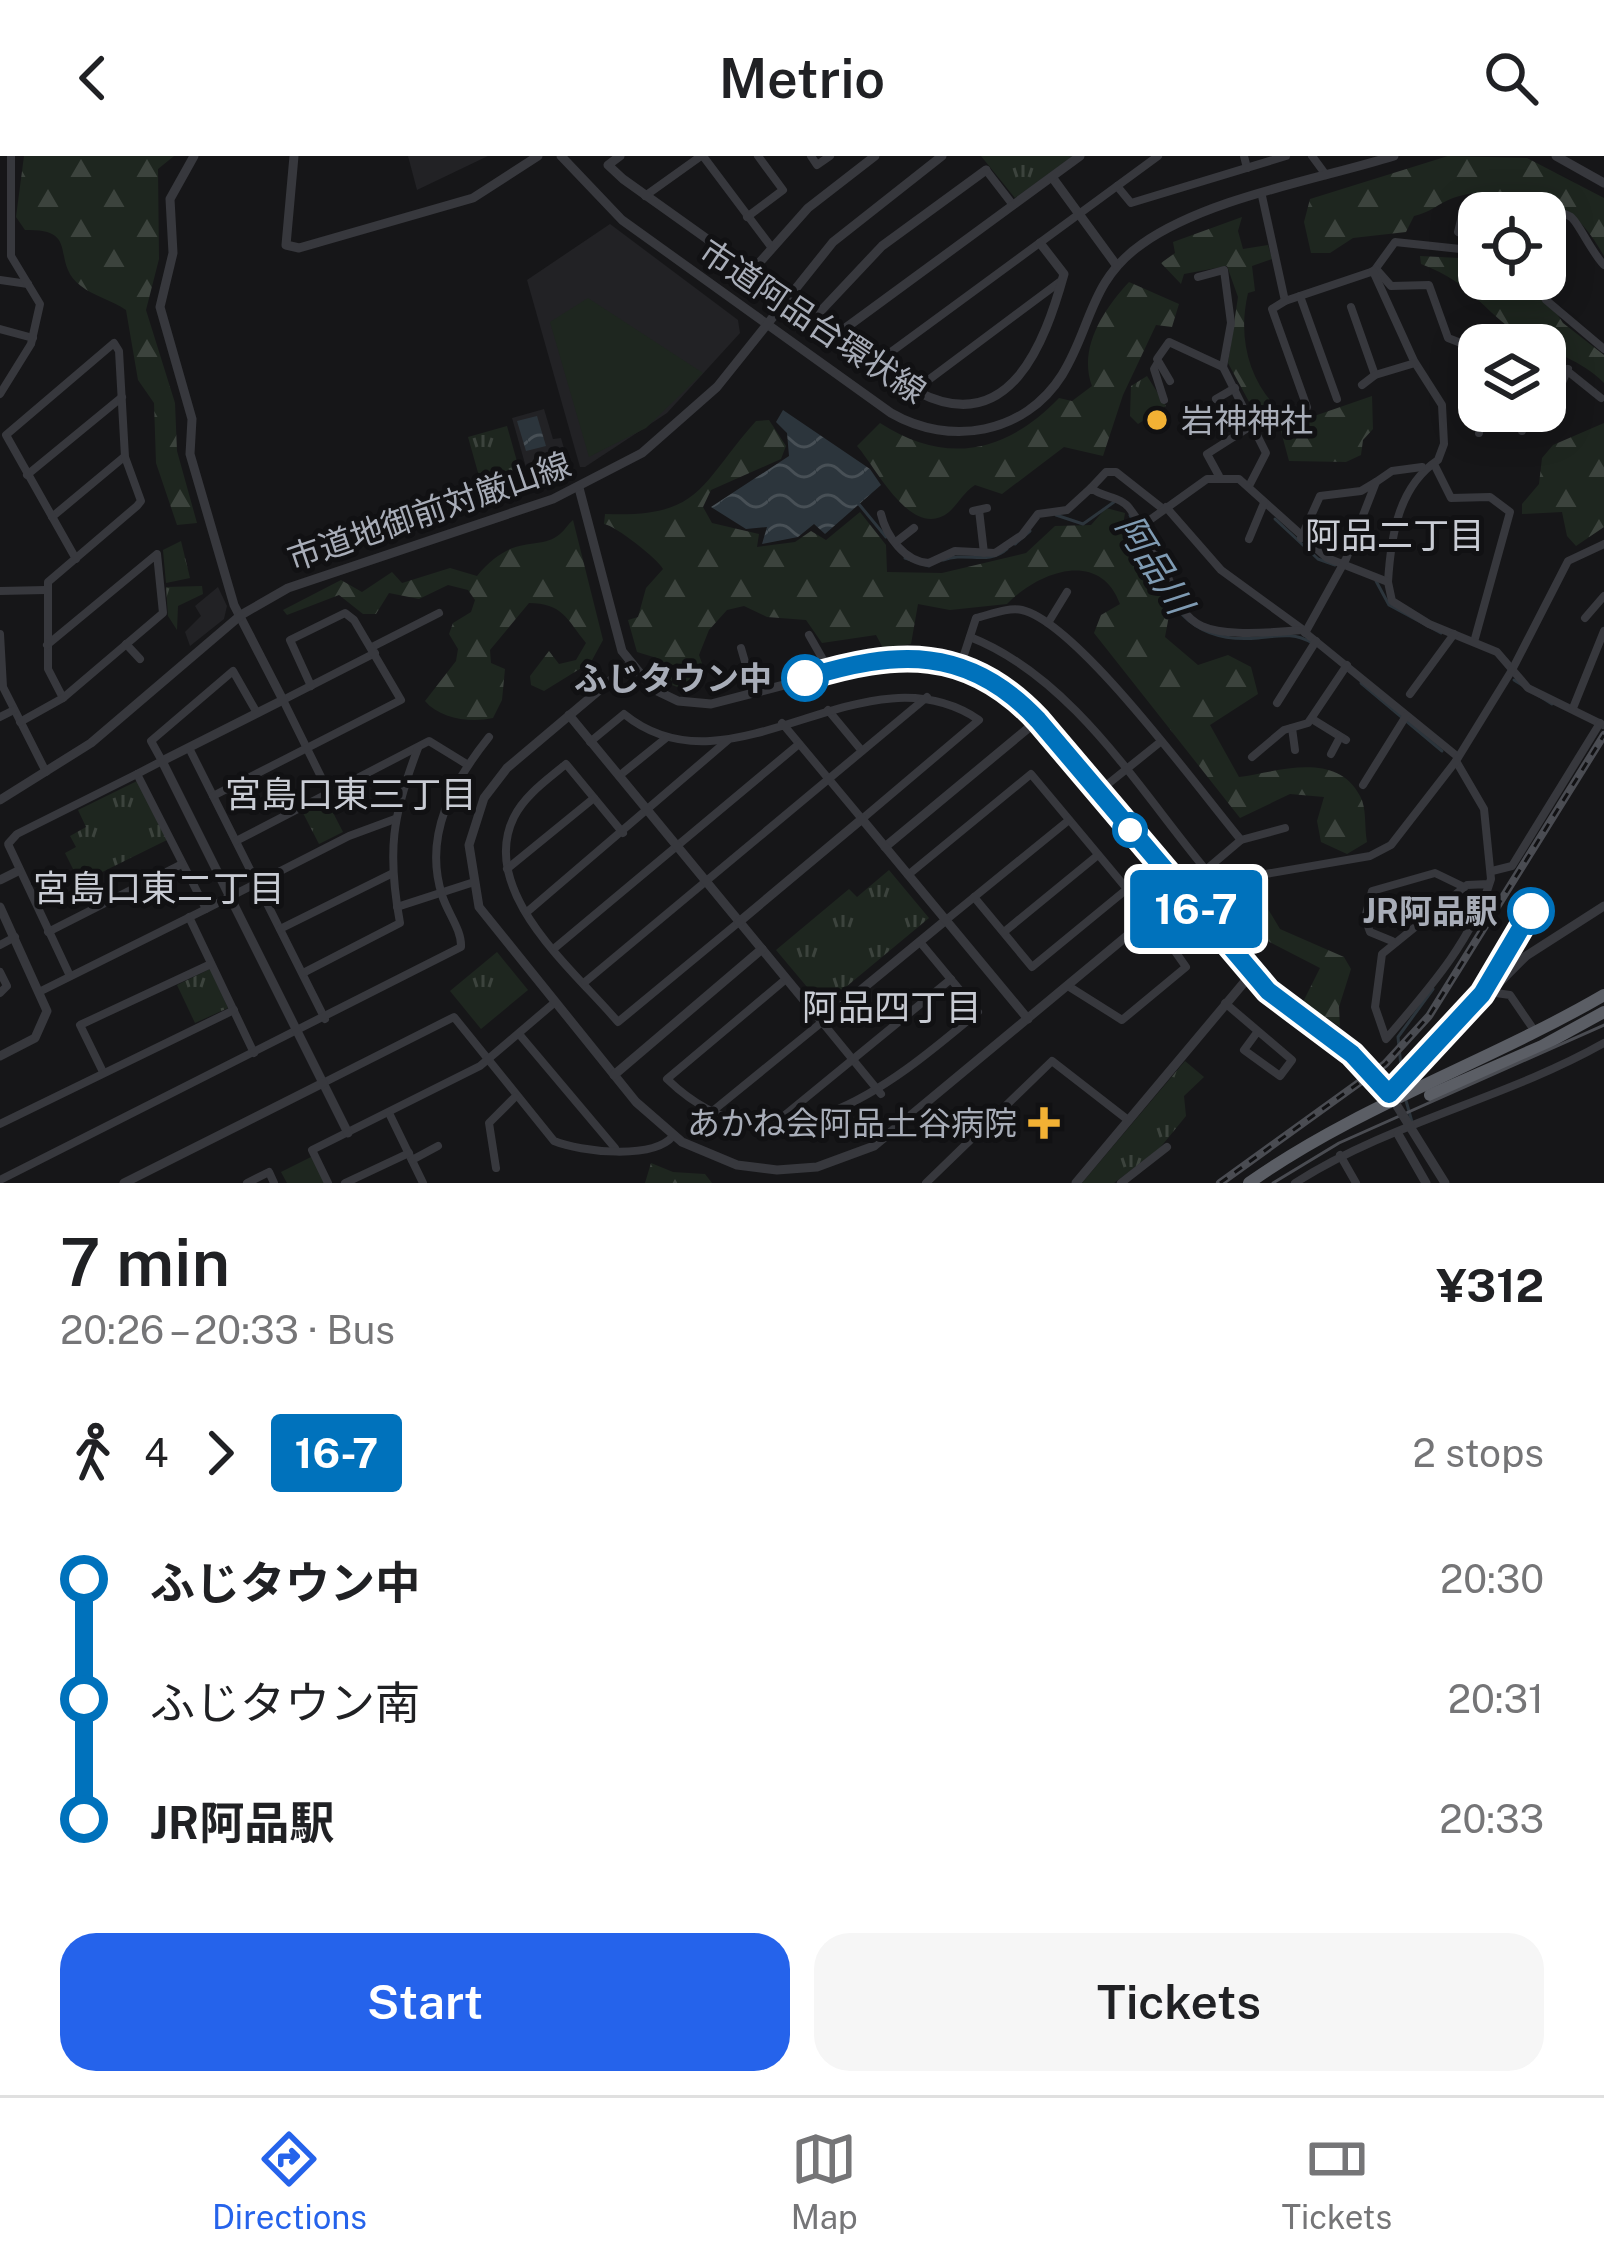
<!DOCTYPE html>
<html lang="en">
<head>
<meta charset="utf-8">
<style>
  :root { --surface:#fff; --page:#f6f6f6; --text:#202124; --muted:#757577; --line:#e0e0e0; --accent:#2563eb }
  body { margin:0; font-family:"Public Sans","Noto Sans JP",sans-serif; background:var(--page); color:var(--text); height:100vh; display:flex; flex-direction:column; font-size:45px; white-space:nowrap }
  * { box-sizing:border-box; margin:0 }
  p { font-size:39px; color:var(--muted) }
  .icon { flex:none; width:66px; height:66px; fill:none; stroke:currentColor; stroke-width:2; stroke-linecap:round; stroke-linejoin:round }
  .map { position:relative; height:1027px; overflow:hidden }
  .drawer { display:flex; flex-direction:column; background:var(--surface); flex:1 }
  .drawer>* { flex:none }
  .badge { padding:0 24px; border-radius:9px; font-size:42px; line-height:78px }
  .buttons { position:absolute; left:1458px; top:36px; display:grid; gap:24px }
  .buttons a { display:grid; place-items:center; width:108px; height:108px; border-radius:24px; background:var(--surface); box-shadow:0 6px 30px #0003; font-size:60px }
  .map>.badge { position:absolute; translate:-50% -50%; box-shadow:0 0 0 6px #fff }
  .legs { display:flex; align-items:center; gap:18px; height:132px; padding:0 60px; font-size:39px }
  .legs p { margin-inline-start:auto }
  .head { display:flex; align-items:center; justify-content:space-between; height:204px; padding:0 60px }
  h1 { font-size:66px; font-weight:600; line-height:90px }
  .action { display:flex; gap:24px; margin-top:auto; padding:24px 60px }
  .action a { flex:1; height:138px; border-radius:36px; background:var(--accent); color:#fff; font-size:48px; font-weight:600; line-height:138px; text-align:center }
  .action a+a { background:var(--page); color:var(--text) }
  ul { padding:0 60px; list-style:none }
  li { display:flex; align-items:center; gap:42px; height:120px; font-size:45px }
  li i { display:grid; place-items:center; width:18px; height:100%; margin:0 15px; background:currentColor }
  li i::after { content:''; width:30px; height:30px; margin:-15px; border:9px solid; border-radius:50%; background:var(--surface) }
  li p { margin-inline-start:auto }
  li:first-child i { background:linear-gradient(#0000 50%,currentColor 0) }
  li:last-child i { background:linear-gradient(currentColor 50%,#0000 0) }
  header { display:flex; justify-content:space-between; align-items:center; height:156px; padding:0 60px; background:var(--surface); font-size:54px; font-weight:600 }
  .menu { display:flex; justify-content:space-around; align-items:center; height:168px; border-top:3px solid var(--line); background:var(--surface); font-size:33px; color:var(--muted) }
  .menu a { display:grid; justify-items:center; gap:6px }
  .menu .selected { color:var(--accent) }
  .map>svg:first-child { display:block }
  .built { fill:#222225 }
  .forest { fill:url(#forest-firs) }
  .park { fill:url(#park-tufts) }
  .pitch { fill:#1e261f }
  .water { fill:url(#water-waves) }
  .lines { fill:none; stroke-linecap:round; stroke-linejoin:round }
  .stream { stroke:#2c353c; stroke-width:3 }
  .minor { stroke:#37383d; stroke-width:8 }
  .tertiary { stroke:#37383d; stroke-width:9 }
  .trunk { stroke:#5b5e65; stroke-width:12 }
  .tram { stroke:#4a4c52; stroke-width:3 }
  .rail-casing { stroke:#4a4c52; stroke-width:8 }
  .rail { stroke:#111113; stroke-width:3; stroke-dasharray:9; stroke-linecap:butt }
  .tertiary-bridge { stroke:#37383d; stroke-width:9 }
  .line-1-casing { stroke:#fff; stroke-width:27 }
  .line-1 { stroke:#0072bc; stroke-width:18 }
  .poi-dot { fill:#f2b134; stroke:#111113; stroke-width:4.5 }
  .stop-1-dot { fill:#fff; stroke:#0072bc; stroke-width:6 }
  .labels { text-anchor:middle; dominant-baseline:central; stroke-width:10; stroke-linejoin:round; paint-order:stroke }
  .street-label { font-size:33px; fill:#a8adb8; stroke:#111113 }
  .poi-label { font-size:33px; fill:#a8adb8; stroke:#111113; text-anchor:start }
  .stop-label { font-size:33px; font-weight:bold; fill:#a8adb8; stroke:#111113; text-anchor:end }
  .neighbourhood-label { font-size:36px; fill:#c9ccd4; stroke:#111113 }
  .water-label { font-size:36px; font-style:italic; fill:#7f9bb3; stroke:#111113 }
</style>
</head>
<body>
<header><svg class="icon" aria-label="back" viewBox="0 0 24 24"><path d="M15 5l-7 7 7 7"/></svg>Metrio<svg class="icon" aria-label="search" viewBox="0 0 24 24"><circle cx="10" cy="10" r="6"/><path d="M15 15l6 6"/></svg></header>
<div class="map">
<svg width="1604" height="1027" viewBox="0 0 1604 1027">
  <defs>
    <pattern id="forest-firs" width="22" height="20" patternUnits="userSpaceOnUse" patternTransform="scale(3)"><rect width="22" height="20" fill="#1e261f"/><path d="M5 1l3.5 6h-7zM16 11l3.5 6h-7z" fill="#3c433d"/></pattern>
    <pattern id="park-tufts" width="24" height="20" patternUnits="userSpaceOnUse" patternTransform="scale(3)"><rect width="24" height="20" fill="#1e261f"/><path d="M3 7l-1-3M5 7V3M7 7l1-3M15 17l-1-3M17 17v-4M19 17l1-3" fill="none" stroke="#3c433d"/></pattern>
    <pattern id="water-waves" width="16" height="10" patternUnits="userSpaceOnUse" patternTransform="scale(3)"><rect width="16" height="10" fill="#2c353c"/><path d="M0 5q4-4 8 0t8 0" fill="none" stroke="#485056"/></pattern>
  </defs>
  <rect width="100%" height="100%" fill="#161618"/>
  <g class="built">
    <path d="M408 0H488L417 34Z"/>
    <path d="M610 68 738 164 740 177 667 257 585 311H580L527 124Z"/>
    <path d="M544 253 553 283 561 282 568 306 529 322 512 262Z"/>
    <path d="M218 431 227 450 224 463 190 490 185 476 201 460 195 450Z"/>
  </g>
  <g class="forest">
    <path d="M24 0H174L158 13 159 103 146 154 175 247 177 295 197 367 177 369 156 307 154 247 138 224 126 154C112 144 93 140 81 130 49 106 82 72 25 74L16 61Z"/>
    <path d="M1448 0 1527 2 1604 42V100C1576 52 1564 52 1510 36L1502 45 1475 47 1474 37C1439 42 1441 53 1414 60L1406 76 1353 82 1330 97H1311L1304 66 1310 43Z"/>
    <path d="M1242 61 1238 75 1243 93 1268 89 1272 103 1252 110 1255 135 1248 137C1236 188 1252 236 1294 267L1372 240 1373 273 1363 284 1361 299 1346 306 1289 305 1279 268 1260 266 1228 207 1238 141 1227 110 1184 118 1181 128 1161 107 1175 97 1173 86Z"/>
    <path d="M1420 100 1479 103V123H1534L1563 167 1604 199V227C1581 203 1549 196 1521 179 1480 154 1476 129 1421 108Z"/>
    <path d="M1129 126 1179 148 1172 171 1156 169 1123 239 1103 300 1064 291 1002 338 975 329C963 337 959 347 949 356 912 386 876 311 857 290L880 267C946 310 1006 297 1059 242L1072 245 1092 230C1078 193 1103 154 1129 126Z"/>
    <path d="M769 264 786 290 781 303 711 334 703 351 712 367 759 378 757 391 795 386 811 375 826 384 860 356 886 389 887 416 942 417 1026 397 1055 370 1091 369 1106 352 1125 357 1122 375 1129 389 1138 386 1170 454 1165 481 1198 509 1228 499 1251 511 1258 538 1210 569 1239 621C1277 616 1336 594 1360 640 1367 652 1364 671 1367 686L1347 698 1321 686 1317 665 1324 641 1290 638 1240 662 1094 477 1101 459 1120 448C1100 393 1039 415 1007 448L950 454 918 448 911 488 883 492 876 479 822 487 806 464 767 461 744 450 727 454 709 474 699 499 704 513 688 535 664 526 660 503 637 496 628 464 638 461 646 432 663 413C658 403 616 370 604 368L605 358C702 362 699 329 756 265Z"/>
    <path d="M1604 267V371L1576 390 1567 380 1562 356 1522 358V348L1539 328 1542 302 1553 289Z"/>
    <path d="M573 364 603 484 591 506 544 535 531 529 530 520 549 495 559 508 576 504 586 487C567 463 562 447 529 447L490 494 491 507 505 513 502 544 493 562C471 567 440 563 425 545L456 505 458 493 449 478 453 467 471 456 475 444 468 434 448 429 419 443 389 437 376 458H363L339 439 287 459 283 454 341 424 362 436 392 416 402 427 450 412 477 420C513 375 540 396 560 378 565 374 568 368 573 364Z"/>
    <path d="M1256 733 1280 773 1344 801 1351 813 1339 851 1340 871 1303 846 1320 812 1262 782 1248 790 1216 755Z"/>
    <path d="M651 1007 673 1016 705 1018 712 1027H645Z"/>
  </g>
  <g class="park">
    <path d="M981 0H1073L1015 42Z"/>
    <path d="M1147 220 1166 250 1138 268 1130 260 1131 230Z"/>
    <path d="M507 270 525 334 486 345 468 281Z"/>
    <path d="M181 385 190 422 166 427 163 394Z"/>
    <path d="M202 430 203 438 178 450 177 474 168 460 166 431Z"/>
    <path d="M137 625 167 684 80 727 65 697 76 691 70 680 86 671 78 654Z"/>
    <path d="M327 645 343 676 319 688 303 657Z"/>
    <path d="M889 714 929 762 823 850 776 794 849 733 857 741Z"/>
    <path d="M497 796 528 834 481 873 450 835Z"/>
    <path d="M210 813 228 852 195 867 177 829Z"/>
    <path d="M1185 905 1204 921 1184 940 1186 960 1159 993 1114 1027H1082Z"/>
    <path d="M311 1001 325 1027H287L281 1016Z"/>
  </g>
  <path class="pitch" d="M588 142 703 217 646 272 589 301 550 166Z"/>
  <g class="water">
    <path d="M783 254 870 313 881 329 825 378 814 368 798 381 762 388 767 371 746 373 711 351 789 300 787 277 776 266Z"/>
    <path d="M537 260 546 290 526 295 517 265Z"/>
  </g>
  <g class="lines">
    <g class="stream">
      <path d="M858 347 886 381"/>
      <path d="M1056 359 1083 368 1114 346"/>
      <path d="M1130 359C1162 424 1171 490 1258 482 1279 480 1294 476 1312 487"/>
      <path d="M1275 363 1318 403 1335 409"/>
      <path d="M1015 388 1030 375"/>
      <path d="M905 402 929 410"/>
      <path d="M943 404C966 395 988 410 1007 393"/>
      <path d="M1376 425 1389 449 1441 477"/>
      <path d="M1514 524 1552 548"/>
      <path d="M1361 527 1442 595"/>
      <path d="M1402 920 1398 881 1433 833"/>
      <path d="M1405 941 1412 966"/>
    </g>
    <g class="minor">
      <path d="M703 0 772 92"/>
      <path d="M811 0 817 9 830 0"/>
      <path d="M1244 0 1247 12"/>
      <path d="M1312 0 1326 19"/>
      <path d="M986 14 1013 49"/>
      <path d="M1117 30 1131 47 1286 0"/>
      <path d="M645 40 701 0"/>
      <path d="M1262 40 1285 145 1374 115 1395 86 1479 95"/>
      <path d="M747 61 783 34 758 0"/>
      <path d="M1479 85 1458 76 1463 56C1484 51 1552 49 1571 61 1578 66 1592 97 1604 109"/>
      <path d="M1376 113 1391 130 1429 129 1448 182 1479 194"/>
      <path d="M1373 115 1414 205 1442 249 1444 288 1438 304C1399 330 1391 378 1388 426"/>
      <path d="M1198 121 1224 114 1231 167 1223 211"/>
      <path d="M1536 123 1546 144 1604 193"/>
      <path d="M0 124 28 128"/>
      <path d="M1300 140 1337 243"/>
      <path d="M1285 145 1272 153 1307 251"/>
      <path d="M1351 151 1375 219"/>
      <path d="M0 173 33 182"/>
      <path d="M1545 197 1601 242"/>
      <path d="M876 207 1158 0"/>
      <path d="M1157 208 1154 213 1164 244"/>
      <path d="M1170 225 1157 203 1169 186 1223 211 1266 297 1249 330"/>
      <path d="M1362 229 1375 219 1415 207"/>
      <path d="M1545 232 1561 229 1568 213"/>
      <path d="M915 234 1061 125"/>
      <path d="M0 238 31 188 40 148 11 100V0"/>
      <path d="M1216 243 1235 232"/>
      <path d="M1521 255 1522 275"/>
      <path d="M1479 277 1481 255"/>
      <path d="M1434 308 1451 342 1490 341 1510 356 1474 486"/>
      <path d="M27 319 122 241"/>
      <path d="M1219 320 1207 298 1251 270"/>
      <path d="M1091 332 1106 316H1116L1163 353"/>
      <path d="M1166 351 1221 414 1302 473"/>
      <path d="M979 354 984 397"/>
      <path d="M973 355 987 352"/>
      <path d="M881 358C886 380 905 406 929 407L955 395 995 397 1022 379 1038 358 1067 354 1091 332C1103 342 1121 340 1130 353 1203 452 1145 488 1302 474L1458 601"/>
      <path d="M52 361 124 301"/>
      <path d="M1140 371 1207 323H1239L1327 402 1388 426 1392 445 1429 468 1497 496 1528 532 1603 569"/>
      <path d="M1301 382 1320 340 1361 335 1376 326"/>
      <path d="M1249 383 1264 347"/>
      <path d="M896 386 914 372"/>
      <path d="M0 435 46 434"/>
      <path d="M1585 462 1604 440"/>
      <path d="M1048 467 1067 436"/>
      <path d="M1305 477 1346 403 1376 326 1392 315 1422 311"/>
      <path d="M0 478 3 531 46 616"/>
      <path d="M809 479 829 514"/>
      <path d="M970 481C1072 521 1138 632 1206 714"/>
      <path d="M126 488 140 503"/>
      <path d="M372 491 439 457"/>
      <path d="M741 492 754 537"/>
      <path d="M960 511 976 462C989 459 1008 451 1022 454 1078 467 1199 634 1241 684"/>
      <path d="M1410 538 1454 478"/>
      <path d="M63 542 48 513V426L137 350 141 345 125 301 119 195 114 187 6 279 76 403"/>
      <path d="M1277 547 1316 485"/>
      <path d="M1573 552 1604 475"/>
      <path d="M828 554 862 595"/>
      <path d="M257 557 233 515 151 585 162 605 137 618 206 753 349 680 395 663"/>
      <path d="M0 561 14 554"/>
      <path d="M1312 563 1346 584"/>
      <path d="M20 566 63 542 163 457 157 398 47 489"/>
      <path d="M1292 572 1295 594"/>
      <path d="M590 586 624 558C732 646 864 486 979 564L862 663 782 567"/>
      <path d="M189 592 325 863"/>
      <path d="M1331 598 1340 581"/>
      <path d="M1252 601 1284 574 1308 567 1347 509"/>
      <path d="M1456 605 1484 653 1491 723C1472 785 1428 834 1386 883L1375 851 1382 798 1467 729 1489 728"/>
      <path d="M619 620 666 582"/>
      <path d="M1363 629 1406 560"/>
      <path d="M1098 636 1159 587"/>
      <path d="M329 637 283 544 375 497"/>
      <path d="M213 640 401 544 354 464 345 457 290 484 311 530"/>
      <path d="M623 677 566 608C547 624 525 639 514 661 477 736 575 815 618 866L739 766"/>
      <path d="M236 685 429 585 468 609"/>
      <path d="M507 713 594 642"/>
      <path d="M1492 715 1512 710 1600 567"/>
      <path d="M908 719 1031 618 1127 733 1032 811 974 741"/>
      <path d="M1182 734 1241 684 1285 672"/>
      <path d="M397 751 471 727"/>
      <path d="M1481 753 1471 743 1485 741"/>
      <path d="M527 756 728 584"/>
      <path d="M1199 756 1226 733 1254 720 1370 700 1391 689 1456 605 1512 514 1568 405 1604 388"/>
      <path d="M189 761 254 897"/>
      <path d="M946 764 1069 664"/>
      <path d="M280 773 391 718"/>
      <path d="M48 776 182 708"/>
      <path d="M1004 776 1098 699"/>
      <path d="M1392 785 1370 776 1365 762 1372 735 1435 717 1464 731"/>
      <path d="M0 789 15 781"/>
      <path d="M556 791 799 588"/>
      <path d="M0 816 7 830 0 837"/>
      <path d="M303 817 400 767C387 696 392 660 418 592"/>
      <path d="M70 820 8 688 17 678 137 618"/>
      <path d="M786 823 667 923C774 1027 889 931 978 856L920 786"/>
      <path d="M585 826 927 541"/>
      <path d="M1068 830 1122 864 1186 811 1151 761"/>
      <path d="M41 835 206 753"/>
      <path d="M1489 836 1510 839 1536 877"/>
      <path d="M1225 847 1292 904 1280 920 1244 894 1258 875"/>
      <path d="M519 878 615 992"/>
      <path d="M103 916 80 869 211 808"/>
      <path d="M323 927 454 861 554 985C581 996 653 1004 673 980"/>
      <path d="M389 957 423 1027"/>
      <path d="M709 958 822 866 881 938"/>
      <path d="M0 968 234 854"/>
      <path d="M763 977 951 823"/>
      <path d="M1340 999 1356 1027"/>
      <path d="M412 1004 438 990"/>
      <path d="M496 1012 489 967 515 941"/>
      <path d="M0 1024 461 791C462 774 447 756 442 739 423 679 453 626 489 581"/>
      <path d="M247 1027 269 1016 274 1027"/>
      <path d="M328 1027 312 994 480 910 554 847"/>
      <path d="M345 1027 409 997"/>
      <path d="M926 1027 1052 905 1128 964"/>
      <path d="M1121 1027 1167 991"/>
      <path d="M1295 1027C1390 966 1505 943 1604 887"/>
    </g>
    <g class="tertiary">
      <path d="M194 0 170 43 173 97 160 151 192 263 190 298 234 449 283 544 162 605 348 977"/>
      <path d="M294 0 286 89 299 92 473 42 538 0"/>
      <path d="M561 0 622 64 891 257C950 291 1025 278 1062 219 1092 171 1089 125 1142 88 1207 42 1317 24 1394 0"/>
      <path d="M620 0 608 9 623 23 752 115 808 52 875 0"/>
      <path d="M1556 0 1604 27"/>
      <path d="M986 14 882 90 817 159 818 166C850 189 882 218 918 236 1010 283 1045 186 1064 118L1040 87"/>
      <path d="M1052 21 1117 110"/>
      <path d="M836 179 1080 0"/>
      <path d="M579 332 622 495 653 533 678 545 711 548 892 501 933 504 984 522 1038 564 1274 841 1360 906"/>
      <path d="M629 509 507 612 484 642 469 689 479 751 636 946 682 986 737 1009 777 1014 817 1011 874 990 1181 735"/>
      <path d="M569 559 822 866 946 764"/>
      <path d="M0 644 91 587 241 459 288 432 553 343 642 297 717 231 833 86 942 0"/>
      <path d="M885 691 1038 564"/>
      <path d="M0 724 18 715"/>
      <path d="M0 751 47 855 35 882 0 900"/>
      <path d="M739 766 862 663 1028 863"/>
      <path d="M614 919 762 793"/>
      <path d="M1389 937 1526 800 1604 750"/>
      <path d="M1398 978 1426 1027"/>
      <path d="M124 1027 323 927"/>
      <path d="M1076 1027 1252 817"/>
    </g>
    <g class="trunk">
      <path d="M1430 939 1542 890 1604 856"/>
      <path d="M1249 1027C1357 950 1489 906 1604 839"/>
    </g>
    <path class="tram" d="M1273 1027 1339 987 1604 869"/>
    <defs>
      <path id="rail" d="M1220 1027 1385 908 1429 860 1604 579"/>
    </defs>
    <use href="#rail" class="rail-casing"/>
    <use href="#rail" class="rail"/>
    <path class="tertiary-bridge" d="M1360 906 1389 937 1445 1027"/>
  </g>
  <g class="lines">
    <defs>
      <path id="line-1" d="M805 522C896 494 968 489 1038 564L1268 835 1352 898 1389 938 1482 838 1531 755"/>
    </defs>
    <use href="#line-1" class="line-1-casing"/>
    <use href="#line-1" class="line-1"/>
  </g>
  <g class="poi-dot">
    <circle cx="1157" cy="264" r="12"/>
    <path d="M1038 949h12v12h12v12h-12v12h-12v-12h-12v-12h12z"/>
  </g>
  <g class="stop-1-dot">
    <circle cx="805" cy="522" r="21"/>
    <circle cx="1130" cy="674" r="15"/>
    <circle cx="1531" cy="755" r="21"/>
  </g>
  <g class="labels">
    <g class="street-label">
      <text transform="translate(813 165) rotate(34)">市道阿品台環状線</text>
      <text transform="translate(429 355) rotate(-19)">市道地御前対厳山線</text>
    </g>
    <g class="poi-label">
      <text x="1181" y="264">岩神神社</text>
      <text x="1017" y="967" text-anchor="end">あかね会阿品土谷病院</text>
    </g>
    <g class="stop-label">
      <text x="772" y="522">ふじタウン中</text>
      <text x="1498" y="755">JR阿品駅</text>
    </g>
    <g class="neighbourhood-label">
      <text x="1395" y="379">阿品二丁目</text>
      <text x="351" y="638">宮島口東三丁目</text>
      <text x="159" y="732">宮島口東二丁目</text>
      <text x="892" y="851">阿品四丁目</text>
    </g>
    <g class="water-label">
      <text transform="translate(1155 408) rotate(58)">阿品川</text>
    </g>
  </g>
</svg>
<div class="buttons">
<a><svg class="icon" aria-label="locate" viewBox="0 0 24 24"><circle cx="12" cy="12" r="6"/><path d="M12 2v4M12 18v4M2 12h4M18 12h4"/></svg></a>
<a><svg class="icon" aria-label="layers" viewBox="0 0 24 24"><path d="M12 4l9 5-9 5-9-5zM3 14l9 5 9-5"/></svg></a>
</div>
<b class="badge" style="left:1196px;top:753px;background:#0072bc;color:#fff">16-7</b>
</div>
<section class="drawer">
<div class="head"><div><h1>7 min</h1><p>20:26 – 20:33 · Bus</p></div><b>¥312</b></div>
<div class="legs"><svg class="icon" aria-label="walk" viewBox="0 0 24 24"><circle cx="13" cy="4" r="2"/><path d="M13 8l-2 6 4 7M11 14l-3 7M7 12l3-4h3l4 4"/></svg>4<svg class="icon" aria-label="forward" viewBox="0 0 24 24"><path d="M9 5l7 7-7 7"/></svg><b class="badge" style="background:#0072bc;color:#fff">16-7</b><p>2 stops</p></div>
<ul>
<li><i style="color:#0072bc"></i><b>ふじタウン中</b><p>20:30</p></li>
<li><i style="color:#0072bc"></i><span>ふじタウン南</span><p>20:31</p></li>
<li><i style="color:#0072bc"></i><b>JR阿品駅</b><p>20:33</p></li>
</ul>
<div class="action"><a>Start</a><a>Tickets</a></div>
</section>
<nav class="menu">
<a class="selected"><svg class="icon" aria-label="directions" viewBox="0 0 24 24"><path d="M12 3l9 9-9 9-9-9zM9 14v-3h6M13 9l2 2-2 2"/></svg>Directions</a>
<a><svg class="icon" aria-label="map" viewBox="0 0 24 24"><path d="M3 6l6-2 6 2 6-2v14l-6 2-6-2-6 2zM9 4v14M15 6v14"/></svg>Map</a>
<a><svg class="icon" aria-label="tickets" viewBox="0 0 24 24"><path d="M3 7h18v10H3zM15 7v10"/></svg>Tickets</a>
</nav>
</body>
</html>
